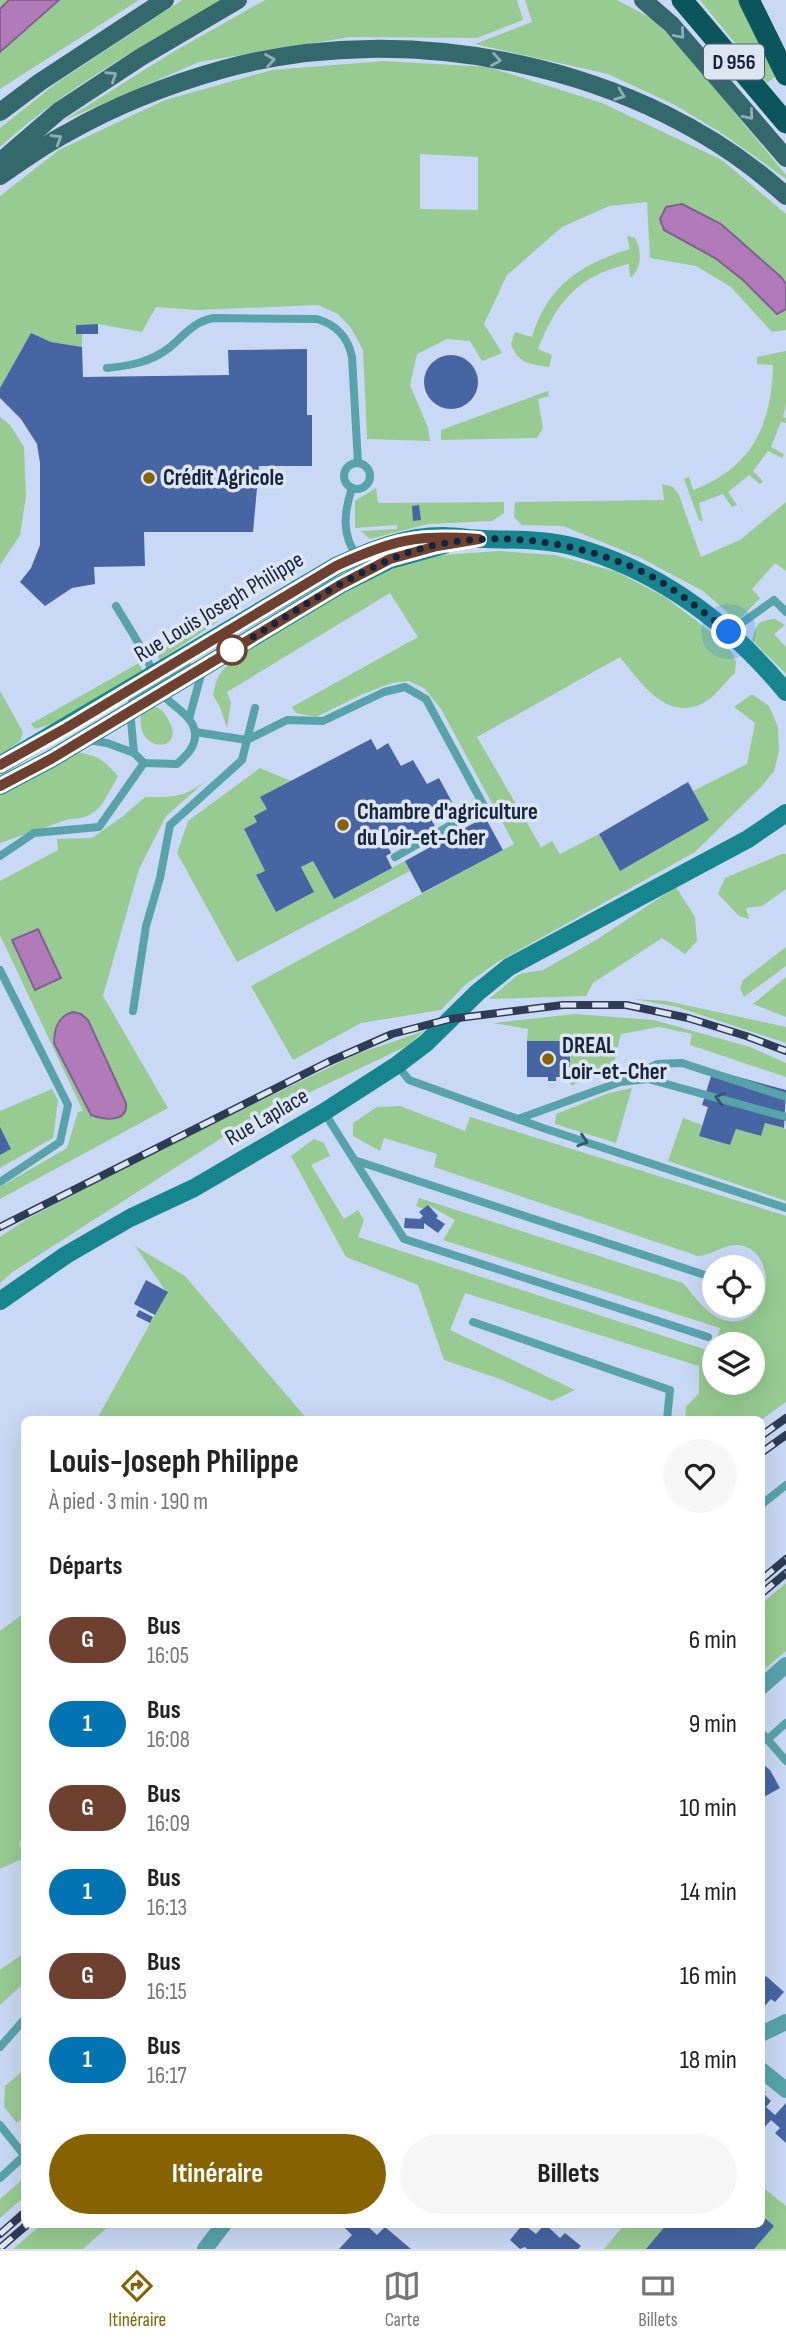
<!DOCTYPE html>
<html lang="fr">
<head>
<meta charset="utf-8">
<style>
  :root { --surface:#fff; --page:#f6f6f6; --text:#222; --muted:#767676; --line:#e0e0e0; --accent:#876200 }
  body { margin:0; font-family:"Sofia Sans Condensed",sans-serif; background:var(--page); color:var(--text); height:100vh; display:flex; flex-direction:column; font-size:26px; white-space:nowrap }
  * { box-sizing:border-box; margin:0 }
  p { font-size:23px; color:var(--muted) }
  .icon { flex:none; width:38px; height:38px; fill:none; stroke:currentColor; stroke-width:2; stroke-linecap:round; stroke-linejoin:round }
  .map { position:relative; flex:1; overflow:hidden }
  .side { position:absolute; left:21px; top:1416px; width:744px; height:812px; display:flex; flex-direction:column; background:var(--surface); border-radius:10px; box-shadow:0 7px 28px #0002 }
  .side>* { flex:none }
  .badge { padding:0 14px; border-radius:23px; font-size:24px; line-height:46px }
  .controls { position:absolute; left:702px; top:1255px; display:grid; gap:14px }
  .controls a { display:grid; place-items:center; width:63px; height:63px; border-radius:50%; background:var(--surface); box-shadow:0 7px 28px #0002; font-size:35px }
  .you { position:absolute; width:35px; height:35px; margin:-18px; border:5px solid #fff; border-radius:50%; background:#1a73e8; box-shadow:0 0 0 10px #1a73e833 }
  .map>.badge { position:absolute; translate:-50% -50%; box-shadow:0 0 0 4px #fff }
  h2 { padding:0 28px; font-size:26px; line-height:63px }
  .round { display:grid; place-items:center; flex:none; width:74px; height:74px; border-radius:37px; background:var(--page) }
  .head { display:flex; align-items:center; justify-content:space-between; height:119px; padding:0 28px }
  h1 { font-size:33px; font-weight:700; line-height:52px }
  .primary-button { display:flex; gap:14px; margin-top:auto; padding:14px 28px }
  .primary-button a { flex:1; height:80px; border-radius:42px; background:var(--accent); color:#fff; font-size:28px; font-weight:700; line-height:80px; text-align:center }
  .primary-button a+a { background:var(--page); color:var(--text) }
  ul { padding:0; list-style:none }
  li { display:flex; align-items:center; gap:21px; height:84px; padding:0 28px }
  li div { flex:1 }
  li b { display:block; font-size:26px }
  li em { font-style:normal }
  li .badge { min-width:77px; font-weight:700; text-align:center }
  .dock { display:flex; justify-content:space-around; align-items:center; height:98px; border-top:2px solid var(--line); background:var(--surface); font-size:19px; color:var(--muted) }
  .dock a { display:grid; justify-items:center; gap:4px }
  .dock .selected { color:var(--accent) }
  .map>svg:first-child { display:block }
  .green { fill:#97cb92; fill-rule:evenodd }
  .water { fill:#b17ab8; stroke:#826093; stroke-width:2 }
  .building { fill:#4665a2 }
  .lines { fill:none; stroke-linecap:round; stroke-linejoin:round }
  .lane { stroke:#58a3aa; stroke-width:8 }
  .street { stroke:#58a3aa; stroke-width:16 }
  .secondary { stroke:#17858d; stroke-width:18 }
  .primary { stroke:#33696d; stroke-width:18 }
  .highway { stroke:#0b565c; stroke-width:21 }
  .rail-casing { stroke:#2d3b54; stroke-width:8 }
  .rail { stroke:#dde5f3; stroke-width:5; stroke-dasharray:16; stroke-linecap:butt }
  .oneway { stroke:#90adb7 }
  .oneway2 { stroke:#305769 }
  .line-casing { stroke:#fff; stroke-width:16 }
  .line { stroke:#6e4030; stroke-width:10 }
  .walk { stroke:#16243d; stroke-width:7; stroke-dasharray:0 12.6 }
  .poi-dot { fill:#876200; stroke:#dde5f3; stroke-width:2.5 }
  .stop-dot { fill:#fff; stroke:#6e4030; stroke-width:3.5 }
  .labels { text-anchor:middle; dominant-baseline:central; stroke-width:7; stroke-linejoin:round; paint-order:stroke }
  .shield { fill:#dde5f3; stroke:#525e74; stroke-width:2 }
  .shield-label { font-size:21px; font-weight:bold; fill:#16243d }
  .poi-label { font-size:23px; font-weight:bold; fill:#16243d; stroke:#dde5f3; text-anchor:start }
  .street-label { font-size:23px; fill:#16243d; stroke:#dde5f3 }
</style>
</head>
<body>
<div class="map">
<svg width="786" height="2249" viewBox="0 0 786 2249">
  <rect width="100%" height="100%" fill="#c9d8f4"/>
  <g class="green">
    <path d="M0 0H139L0 89Z"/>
    <path d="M182 0H222C145 44 66 87 0 147V128L58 82Z"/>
    <path d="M265 0H517L523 20 477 38 350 37 199 62 63 121 173 52Z"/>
    <path d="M525 0H617L653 19 690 58 786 175V179L723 134 675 105 608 74 475 44 532 22Z"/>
    <path d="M700 0H741L776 76 767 83Z"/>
    <path d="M384 61 488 67 602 103 722 160 786 214V330L772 332 731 287 696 266 650 258 647 202 609 206 562 227 507 275 484 324 502 353 482 361 470 341 447 339 417 354 410 385 428 428 430 441 367 439 363 350 351 328 338 314 318 305 198 310 156 307 142 332 98 324 76 325V334H82V347L51 342 31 333 0 388V196L59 150 165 100 272 70ZM420 154 478 157V210L420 209Z"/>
    <path d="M629 236 635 238C642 250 642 269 630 278L629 264C578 275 556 303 538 349L552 355 549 367C531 364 518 364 511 344L515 332 532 337C547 286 581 264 630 249L627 237Z"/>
    <path d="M786 351V404L783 417 786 418V423L781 422 771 447 784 454 782 458 768 451 753 471 763 481 760 484 749 475 728 492 737 505 732 507 723 494 699 503 703 522 699 520 684 479 689 477 693 490C752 468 772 424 773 365L757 364V357Z"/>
    <path d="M548 391 549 396 538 399 543 428 537 438 441 440V430Z"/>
    <path d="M0 417 10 425 24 447 26 496 20 535 0 565Z"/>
    <path d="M662 484 673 487 679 495 701 557 740 540 786 502V571L775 563 752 589 760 598 741 618H734L703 591 639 557 563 526 522 525 514 517 515 502 664 500Z"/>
    <path d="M376 488 378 503 504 502V513L492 521 428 524 370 539 361 531 397 529V525L355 528V501Z"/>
    <path d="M499 551 555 555 617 572 665 597 716 636 733 654 736 662 735 673C726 681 718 693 708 700 669 726 641 683 620 657L477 737 541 847 552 841 560 854 599 834 620 871 709 820 693 791 747 764 755 723 734 707 752 694 769 706 778 727 779 751 774 771 762 786 695 852 496 963 465 985 441 1010 361 1023 293 1060 251 986 514 844 441 709 424 688 409 681 392 683 363 694 316 717 296 713 292 707 418 637 390 593 227 692 231 703 227 728 220 707 213 695C220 659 231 671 247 647L397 563 442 555Z"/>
    <path d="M220 615 217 622 160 660 155 652Z"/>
    <path d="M775 619 785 625 774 634 786 647V674L752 640C756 625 758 620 775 619Z"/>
    <path d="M139 663 143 672 59 722 35 729 31 724Z"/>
    <path d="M0 691 23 732 20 741 0 756Z"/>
    <path d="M148 706C160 707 163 710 169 721 187 755 131 753 142 711Z"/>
    <path d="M74 752C97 755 103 759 118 776 104 800 100 819 69 819L0 843V795L49 769Z"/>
    <path d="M260 768 291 781 261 797 267 809 255 816 257 822 244 830 265 871 256 876 276 912 314 892 301 867 313 861 334 899 405 861 410 871 237 962 177 853 188 821Z"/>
    <path d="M207 780 166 816 139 869 103 996 168 1108 0 1199V1187L67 1148 78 1112 83 1111 0 935V881L58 850 57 839 92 838 122 817 145 797C173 797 184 798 207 780ZM88 1020 126 1103V1110L117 1119 99 1118 91 1115Z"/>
    <path d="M782 854H786V889L762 906 746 908 749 919 739 916 718 894 725 878Z"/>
    <path d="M676 887 695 917 697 941 685 954 662 938 593 983 586 996 489 999 519 974 543 970 596 940Z"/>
    <path d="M786 947V966L744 997 740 988 743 980Z"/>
    <path d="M786 977V1017L753 1004Z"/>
    <path d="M634 999 667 1001 786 1027V1043L677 1007Z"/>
    <path d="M575 1014 654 1020 750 1047 786 1063V1077L690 1045 692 1034 659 1027 621 1034 614 1063 571 1086 570 1041H527L528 1029 493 1023Z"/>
    <path d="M424 1031 407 1046 245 1123 14 1271 0 1283V1237L27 1219 143 1158 357 1054Z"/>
    <path d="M632 1088 616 1143 555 1124 556 1114 609 1093Z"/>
    <path d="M52 1089 58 1100 53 1138 0 1168V1155L11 1149 0 1128V1111Z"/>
    <path d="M400 1106 465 1131 470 1117 786 1216V1402L761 1420 685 1419 686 1407 699 1393V1366L465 1293 450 1330 575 1390 552 1401 497 1378 444 1360 418 1285 346 1257 291 1156 314 1139 324 1143 330 1156 311 1165 344 1219 358 1210 364 1220 358 1237 713 1352 714 1350V1382H752V1344H716L720 1328 443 1240 455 1220 428 1205 424 1209 416 1206 419 1198 683 1283C692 1293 702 1308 713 1315 763 1345 786 1261 744 1246 727 1241 714 1255 698 1256L434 1167 437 1154 384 1138 380 1151 353 1136V1123L377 1107Z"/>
    <path d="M683 1118 702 1125 699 1136 730 1145 736 1129 761 1136 765 1123 786 1129V1201L668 1161Z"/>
    <path d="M135 1246 185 1276 307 1419H97L167 1293Z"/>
    <path d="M786 1583V1651L761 1672V1604Z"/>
    <path d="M24 1613V1839L19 1842 24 1858 0 1869V1631Z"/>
    <path d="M24 1953V1983L0 2005V1970Z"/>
    <path d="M24 2070V2116L17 2123 4 2107 5 2086Z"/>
    <path d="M24 2178V2197L0 2218V2199Z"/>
    <path d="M761 2186 786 2206V2249H604L625 2224H761Z"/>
    <path d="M42 2224H111L83 2249H13Z"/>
  </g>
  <g class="water">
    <path d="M9 0H59L0 52V9Z"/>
    <path d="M682 204 721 224 781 277 786 284V309L777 314 743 280 715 258 664 230 660 219 666 207Z"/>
    <path d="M38 929 61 978 35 990 12 940Z"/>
    <path d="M73 1012 81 1014 88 1020 126 1103C128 1123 105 1120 91 1115L54 1043C54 1028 58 1016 73 1012Z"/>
  </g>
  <g class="building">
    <path d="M98 324V334H76V325Z"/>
    <path d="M31 333 51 342 82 347 83 377 229 375 228 350 307 349V415H312V466H259L253 532H144L145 566 94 567 95 584 72 588 45 606 20 582 31 568 40 545V463L37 444 21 419 0 398V388Z"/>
    <circle cx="451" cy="382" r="27"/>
    <path d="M419 505 421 520 413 521 412 506Z"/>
    <path d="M371 739 377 750 388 743 401 766 413 760 427 784 439 778 452 802 428 815 435 826 399 845 392 834 387 836 389 840 386 842 391 853 386 856 392 868 334 899 313 861 301 867 314 892 276 912 256 875 265 871 244 829 257 822 254 816 267 809 260 797Z"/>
    <path d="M688 782 709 820 620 871 599 834Z"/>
    <path d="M485 817 503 850 422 893 405 861Z"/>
    <path d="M527 1041H570V1077H556V1081H548V1077H527Z"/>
    <path d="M713 1070 786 1090 784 1128 765 1123 761 1136 736 1129 730 1145 699 1136 708 1107 702 1105Z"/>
    <path d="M0 1127 11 1149 0 1155Z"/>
    <path d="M428 1205 438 1216 436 1218 445 1224 438 1233 424 1223V1229L404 1228 405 1218 420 1219 423 1216 419 1212Z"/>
    <path d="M146 1280 168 1292 155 1315 134 1304Z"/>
    <path d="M139 1310 153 1317 150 1323 136 1316Z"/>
    <path d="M765 1766 770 1770 780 1788 762 1798 761 1768Z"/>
    <path d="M766 1976 784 1992 775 2002 771 1999 761 2010V1982Z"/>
    <path d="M761 2089 766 2092 764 2094 771 2101 766 2107 775 2115 786 2103V2143L775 2133 780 2128 771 2120 761 2131Z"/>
    <path d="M761 2215 774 2226 754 2249H646L667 2224H761Z"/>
    <path d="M336 2224H365L377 2235 385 2227 411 2249H339L352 2235 344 2227Z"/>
    <path d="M523 2224 536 2234 545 2224 560 2238 565 2233 581 2246 578 2249H527L525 2247 520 2249 510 2240Z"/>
  </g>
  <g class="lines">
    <g class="lane">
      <path d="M107 368C129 366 151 362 169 348 185 335 192 322 214 318L317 319C337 325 348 337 352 357L358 463"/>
      <circle cx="357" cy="476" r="13"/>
      <path d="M352 488C344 512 341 536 358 557"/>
      <path d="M116 606C126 623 137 639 146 657 152 668 154 681 161 692 170 706 193 714 195 733 196 747 186 756 177 764L144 763 134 753 130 710 133 698 184 666 187 662"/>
      <path d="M729 632 774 600 786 612"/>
      <path d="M189 719 202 671"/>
      <path d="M195 732 247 740 287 720 323 721 384 692 405 687 426 699 484 806 395 857"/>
      <path d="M88 740 107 743 134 753"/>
      <path d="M0 856 34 833 99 827 144 763"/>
      <path d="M0 970 68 1105 60 1142 0 1182"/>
      <path d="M133 1011 146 926 160 878 170 825 242 760 255 708"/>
      <path d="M397 1065 409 1080 543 1128 786 1208"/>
      <path d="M626 1079 657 1064 682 1063 786 1097"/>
      <path d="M324 1112 404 1239 708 1337"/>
      <path d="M518 1119 620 1082 648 1079 786 1117"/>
      <path d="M357 1161 714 1278"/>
      <path d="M473 1322 670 1390 667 1419"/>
      <path d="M761 1505 786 1485"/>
      <path d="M761 1732 786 1761"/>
      <path d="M767 1740 786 1723"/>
      <path d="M0 2047 24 2020"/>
      <path d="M0 2125 24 2155"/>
      <path d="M0 2178 24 2156"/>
    </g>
    <g class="street">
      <path d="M761 1687 786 1665"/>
      <path d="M761 2034 786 2022"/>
      <path d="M761 2070 786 2090"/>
      <path d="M205 2249 224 2224"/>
    </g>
    <g class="secondary">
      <path d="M0 765 336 566C371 550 404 536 443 536 457 536 471 539 485 539 514 540 547 539 575 547 660 571 730 624 786 692"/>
      <path d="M0 786 51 759 340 585 390 560 444 545"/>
      <path d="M0 1301 66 1255 130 1218 194 1188 324 1112 397 1065 426 1043 478 992 509 967 748 839 786 813"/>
    </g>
    <g class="primary">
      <path d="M643 0 671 24 786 158"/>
      <path d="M0 112 40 82 165 0"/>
      <path d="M0 162 59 111 141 57 238 0"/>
      <path d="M0 176C22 161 44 145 67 133 116 105 170 84 224 69 408 18 644 65 786 196"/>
    </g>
    <g class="highway">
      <path d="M682 0 786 123"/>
      <path d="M749 0 786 75"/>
    </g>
    <defs>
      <g id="rail">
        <path d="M0 1227 328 1062 392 1034 450 1019 563 1005H626L688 1018 746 1036 786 1051"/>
        <path d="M761 1436 786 1418"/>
        <path d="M761 1453 786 1435"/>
        <path d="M761 1580 786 1559"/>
        <path d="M761 1594 786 1573"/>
        <path d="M0 2234 24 2213"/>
        <path d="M0 2248 28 2224"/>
      </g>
    </defs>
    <use href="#rail" class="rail-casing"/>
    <use href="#rail" class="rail"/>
  </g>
  <defs><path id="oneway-chevron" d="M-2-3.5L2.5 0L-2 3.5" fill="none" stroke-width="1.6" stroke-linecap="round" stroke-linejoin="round" transform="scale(1.75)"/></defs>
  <g class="oneway">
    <use href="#oneway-chevron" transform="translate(680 34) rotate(49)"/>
    <use href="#oneway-chevron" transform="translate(270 60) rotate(-10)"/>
    <use href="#oneway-chevron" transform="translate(496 60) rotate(10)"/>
    <use href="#oneway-chevron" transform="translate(112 76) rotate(-33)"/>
    <use href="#oneway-chevron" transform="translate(620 95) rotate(21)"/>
    <use href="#oneway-chevron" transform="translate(749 115) rotate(49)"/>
    <use href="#oneway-chevron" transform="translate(57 139) rotate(-32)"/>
  </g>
  <g class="oneway2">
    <use href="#oneway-chevron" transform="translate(720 1098) rotate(-165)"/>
    <use href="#oneway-chevron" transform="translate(583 1141) rotate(18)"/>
  </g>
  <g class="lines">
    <defs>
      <path id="line" d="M0 765 66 728 336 566C392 540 417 534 479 539L437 546 390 559 340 585 51 759 0 786"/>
    </defs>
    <use href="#line" class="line-casing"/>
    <use href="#line" class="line"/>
    <path class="walk" d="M232 650C283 619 334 584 389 560 464 527 558 535 632 567 668 582 698 608 729 632"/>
  </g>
  <g class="poi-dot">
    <circle cx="149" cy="478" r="7"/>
    <circle cx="343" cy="825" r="7"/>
    <circle cx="548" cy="1059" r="7"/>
  </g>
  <circle class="stop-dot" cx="232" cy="650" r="14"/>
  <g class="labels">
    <rect class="shield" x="704" y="44.5" width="60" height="35" rx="5"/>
    <g class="shield-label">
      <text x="734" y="62">D 956</text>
    </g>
    <g class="poi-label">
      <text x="163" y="478">Crédit Agricole</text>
      <text x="357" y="812">Chambre d'agriculture<tspan x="357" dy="26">du Loir-et-Cher</tspan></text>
      <text x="562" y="1046">DREAL<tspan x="562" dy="26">Loir-et-Cher</tspan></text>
    </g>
    <g class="street-label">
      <text transform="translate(219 607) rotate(-31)">Rue Louis Joseph Philippe</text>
      <text transform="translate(267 1117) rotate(-30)">Rue Laplace</text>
    </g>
  </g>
</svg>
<div class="controls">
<a><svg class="icon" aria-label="locate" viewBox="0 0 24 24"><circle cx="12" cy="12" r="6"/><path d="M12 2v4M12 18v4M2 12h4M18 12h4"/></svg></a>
<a><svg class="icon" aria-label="layers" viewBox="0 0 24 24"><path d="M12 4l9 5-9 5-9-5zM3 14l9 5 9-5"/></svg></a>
</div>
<div class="you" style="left:729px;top:632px"></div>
<section class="side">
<div class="head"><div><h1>Louis-Joseph Philippe</h1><p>À pied · 3 min · 190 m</p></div><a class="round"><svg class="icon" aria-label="heart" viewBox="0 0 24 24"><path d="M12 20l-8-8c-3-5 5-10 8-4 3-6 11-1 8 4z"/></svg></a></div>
<h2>Départs</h2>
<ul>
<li><span class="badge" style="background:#6e4030;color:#fff">G</span><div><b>Bus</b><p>16:05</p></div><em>6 min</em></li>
<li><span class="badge" style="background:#0173b2;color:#fff">1</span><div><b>Bus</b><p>16:08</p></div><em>9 min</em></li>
<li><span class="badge" style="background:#6e4030;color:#fff">G</span><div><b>Bus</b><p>16:09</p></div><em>10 min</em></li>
<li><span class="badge" style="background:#0173b2;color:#fff">1</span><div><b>Bus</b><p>16:13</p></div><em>14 min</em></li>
<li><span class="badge" style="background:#6e4030;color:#fff">G</span><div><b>Bus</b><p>16:15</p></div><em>16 min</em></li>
<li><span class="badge" style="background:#0173b2;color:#fff">1</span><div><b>Bus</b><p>16:17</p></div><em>18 min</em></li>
</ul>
<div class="primary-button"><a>Itinéraire</a><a>Billets</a></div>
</section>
</div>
<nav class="dock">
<a class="selected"><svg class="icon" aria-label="directions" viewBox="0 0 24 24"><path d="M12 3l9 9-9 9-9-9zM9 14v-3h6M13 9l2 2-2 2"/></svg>Itinéraire</a>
<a><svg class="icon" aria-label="map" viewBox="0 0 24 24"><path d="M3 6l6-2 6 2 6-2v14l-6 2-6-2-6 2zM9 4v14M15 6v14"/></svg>Carte</a>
<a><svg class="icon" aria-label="tickets" viewBox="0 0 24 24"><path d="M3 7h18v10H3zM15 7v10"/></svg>Billets</a>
</nav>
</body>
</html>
